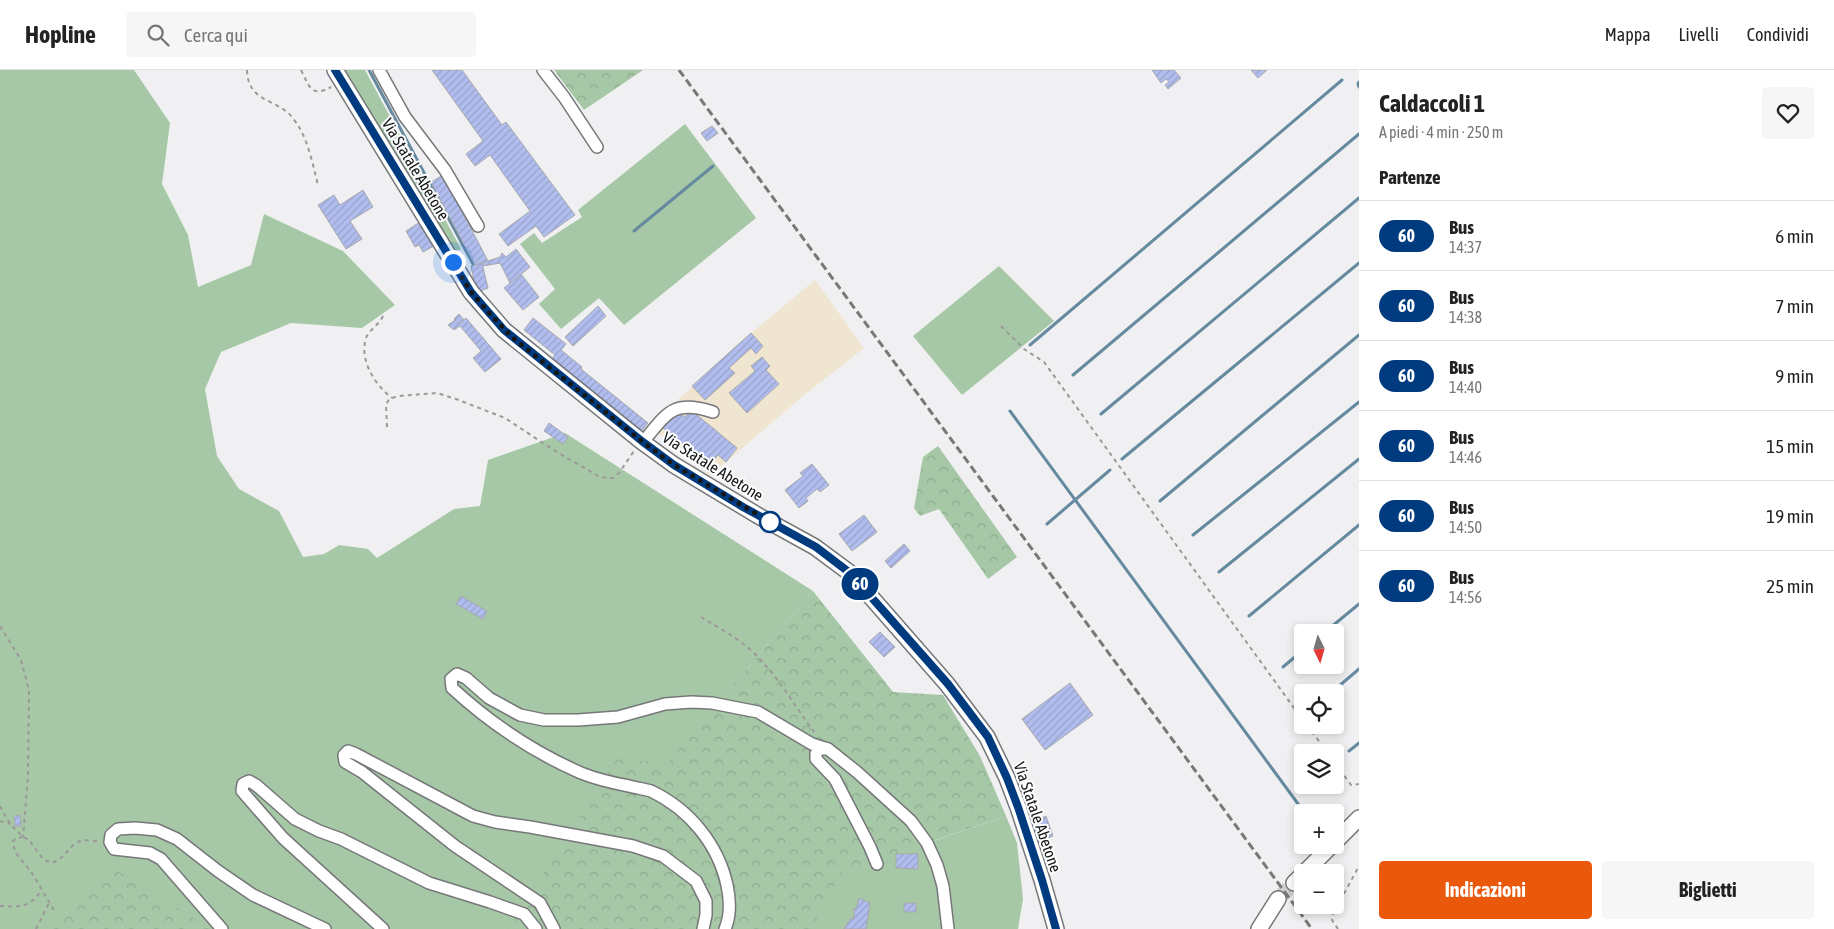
<!DOCTYPE html>
<html lang="it">
<head>
<meta charset="utf-8">
<style>
  :root { --surface:#fff; --page:#f6f6f6; --text:#222; --muted:#767676; --line:#e0e0e0; --accent:#ea580c }
  body { margin:0; font-family:"Asap Condensed",sans-serif; background:var(--page); color:var(--text); height:100vh; display:flex; flex-direction:column; font-size:19px; white-space:nowrap }
  * { box-sizing:border-box; margin:0 }
  p { font-size:16px; color:var(--muted) }
  .icon { flex:none; width:28px; height:28px; fill:none; stroke:currentColor; stroke-width:2; stroke-linecap:round; stroke-linejoin:round }
  .map { position:relative; flex:1; overflow:hidden }
  .panel { display:flex; flex-direction:column; background:var(--surface); width:475px }
  .panel>* { flex:none }
  .badge { padding:0 10px; border-radius:16px; font-size:18px; line-height:32px }
  .needle { width:32px; rotate:175deg }
  .fabs { position:absolute; left:1294px; top:554px; display:grid; gap:10px }
  .fabs a { display:grid; place-items:center; width:50px; height:50px; border-radius:5px; background:var(--surface); box-shadow:0 2px 8px #0003; font-size:25px }
  .you { position:absolute; width:25px; height:25px; margin:-12px; border:4px solid #fff; border-radius:50%; background:#1a73e8; box-shadow:0 0 0 8px #1a73e833 }
  .map>.badge { position:absolute; translate:-50% -50%; box-shadow:0 0 0 2px #fff }
  h2 { padding:0 20px; font-size:19px; line-height:45px }
  .round { display:grid; place-items:center; flex:none; width:52px; height:52px; border-radius:5px; background:var(--page) }
  .headline { display:flex; align-items:center; justify-content:space-between; height:85px; padding:0 20px }
  h1 { font-size:24px; font-weight:700; line-height:38px }
  .primary-button { display:flex; gap:10px; margin-top:auto; padding:10px 20px }
  .primary-button a { flex:1; height:58px; border-radius:5px; background:var(--accent); color:#fff; font-size:20px; font-weight:700; line-height:58px; text-align:center }
  .primary-button a+a { background:var(--page); color:var(--text) }
  ul { padding:0; list-style:none }
  li { display:flex; align-items:center; gap:15px; height:70px; padding:0 20px; border-top:1px solid var(--line) }
  li div { flex:1 }
  li b { display:block; font-size:19px }
  li em { font-style:normal }
  li .badge { min-width:55px; font-weight:700; text-align:center }
  header { display:flex; align-items:center; gap:30px; box-sizing:border-box; height:70px; padding:0 25px; background:var(--surface); border-bottom:1px solid var(--line) }
  header strong { font-size:24px }
  nav { display:flex; gap:28px; margin-inline-start:auto; font-size:18px }
  .search { width:350px; height:45px; background:var(--page); display:flex; align-items:center; gap:12px; box-sizing:border-box; padding:0 18px; border-radius:5px; color:var(--muted); font-size:19px }
  main { display:flex; flex:1; min-height:0 }
  .map>svg:first-child { display:block }
  .industrial { fill:#f0e5d0 }
  .green { fill:#a6c8a6 }
  .forest { fill:url(#forest-crowns) }
  .lines { fill:none; stroke-linecap:round; stroke-linejoin:round }
  .stream { stroke:#658aa0; stroke-width:3 }
  .building { fill:url(#building-hatch); stroke:#a8a9ab }
  .major-tunnel { stroke:#cfcfd1; stroke-width:15; stroke-dasharray:15 8; stroke-linecap:butt }
  .minor-casing { stroke:#767779; stroke-width:14 }
  .major-casing { stroke:#767779; stroke-width:18 }
  .path { stroke:#99999a; stroke-width:2; stroke-dasharray:4 4; stroke-linecap:butt }
  .minor { stroke:#fff; stroke-width:11 }
  .major { stroke:#fff; stroke-width:15 }
  .rail { stroke:#787879; stroke-width:3; stroke-dasharray:8 4; stroke-linecap:butt }
  .line-casing { stroke:#fff; stroke-width:11 }
  .line { stroke:#003b80; stroke-width:8 }
  .walk { stroke:#161717; stroke-width:5; stroke-dasharray:0 9 }
  .stop-dot { fill:#fff; stroke:#003b80; stroke-width:2.5 }
  .labels { text-anchor:middle; dominant-baseline:central; stroke-width:4; stroke-linejoin:round; paint-order:stroke }
  .street-label { font-size:16px; fill:#161717; stroke:#fdfeff }
</style>
</head>
<body>
<header>
<strong>Hopline</strong>
<div class="search"><svg class="icon" aria-label="search" viewBox="0 0 24 24"><circle cx="10" cy="10" r="6"/><path d="M15 15l6 6"/></svg>Cerca qui</div>
<nav><a>Mappa</a><a>Livelli</a><a>Condividi</a></nav>
</header>
<main>
<div class="map">
<svg width="1359" height="859" viewBox="0 0 1359 859">
  <defs>
    <pattern id="forest-crowns" width="20" height="18" patternUnits="userSpaceOnUse" patternTransform="scale(1.25)"><rect width="20" height="18" fill="#a6c8a6"/><path d="M2 6a3 3 0 1 1 6 0M12 15a3 3 0 1 1 6 0" fill="none" stroke="#8eab8e"/></pattern>
    <pattern id="building-hatch" width="6" height="6" patternUnits="userSpaceOnUse" patternTransform="scale(1.25)"><rect width="6" height="6" fill="#b1bdee"/><path d="M-1 1l2-2M0 6l6-6M5 7l2-2" fill="none" stroke="#98a2cb"/></pattern>
  </defs>
  <rect width="100%" height="100%" fill="#f0f0f2"/>
  <path class="industrial" d="M815 210 864 278 803 326 710 406 649 356 751 263Z"/>
  <g class="green">
    <path d="M0 0H134L170 53 162 114 188 165 198 217 251 195 264 144 343 181 395 235 362 258 291 253 221 282 205 319 217 386 239 419 279 441 303 487 324 484 339 475 368 479 377 488 454 439 480 436 488 390 565 363 813 521 714 638 924 774 1006 746 1017 773 1023 829 1018 859H0Z"/>
    <path d="M341 0H365L461 179 454 183 414 113Z"/>
    <path d="M685 54 756 148 624 255 599 228 561 259 539 234 555 219 520 174 534 163 542 173 582 147 578 140Z"/>
    <path d="M999 196 1054 251 962 325 913 266Z"/>
  </g>
  <g class="forest">
    <path d="M554 0H643L584 40Z"/>
    <path d="M938 376 1017 487 988 509 939 439 920 446 914 438 923 387Z"/>
    <path d="M813 521 893 622 943 625 980 686 1006 746 843 801 811 859H508L617 689 667 693Z"/>
    <path d="M111 797 210 858 211 859H54L51 855Z"/>
  </g>
  <g class="lines">
    <g class="stream">
      <path d="M369 0 473 194"/>
      <path d="M1359 12 1358 14 1359 17"/>
      <path d="M634 161 713 96"/>
      <path d="M1030 275 1342 10"/>
      <path d="M1073 305 1359 64"/>
      <path d="M1010 341 1304 742"/>
      <path d="M1101 344 1359 128"/>
      <path d="M1122 389 1359 193"/>
      <path d="M1160 431 1359 265"/>
      <path d="M1047 454 1110 400"/>
      <path d="M1193 465 1359 332"/>
      <path d="M1219 502 1359 389"/>
      <path d="M1249 546 1359 455"/>
      <path d="M1325 562 1359 534"/>
      <path d="M1283 597 1302 581"/>
      <path d="M1332 622 1359 599"/>
      <path d="M1349 681 1359 673"/>
    </g>
  </g>
  <g class="building">
    <path d="M432 0H462L502 55 506 52 575 145 544 167 536 156 508 176 499 164 530 141 490 85 475 96 466 84 483 71Z"/>
    <path d="M1152 0H1174L1181 8 1168 19 1165 15 1169 12 1166 9 1161 13Z"/>
    <path d="M1251 0H1267L1258 8Z"/>
    <path d="M712 56 718 63 707 71 701 63Z"/>
    <path d="M443 105 488 191 475 195 431 112Z"/>
    <path d="M363 120 373 137 350 151 362 169 346 179 318 135 334 125 340 135Z"/>
    <path d="M420 152 434 176 423 182 419 175 415 177 406 161Z"/>
    <path d="M516 179 530 197 510 213 500 193 483 196 482 193 500 187 502 183 506 187Z"/>
    <path d="M482 193 488 218 480 221 475 216 471 196Z"/>
    <path d="M521 204 539 227 523 240 504 218Z"/>
    <path d="M598 236 606 246 573 276 565 267Z"/>
    <path d="M459 244 464 250 459 254 454 249Z"/>
    <path d="M466 248 501 289 485 302 473 288 481 281 460 256 454 260 448 255 455 250 459 254Z"/>
    <path d="M533 248 566 274 561 280 582 297 581 299 648 353 641 362 551 290 555 285 524 260Z"/>
    <path d="M751 263 763 276 756 284 751 278 729 298 735 303 705 330 692 316Z"/>
    <path d="M762 287 770 296 766 300 779 314 747 343 729 323 755 301 751 296Z"/>
    <path d="M691 340 737 378 726 392 718 385 709 396 663 358 677 341 685 347Z"/>
    <path d="M549 353 568 367 563 374 544 361Z"/>
    <path d="M812 394 829 415 820 422 817 419 806 428 808 431 799 438 785 420 803 406 800 403Z"/>
    <path d="M864 445 877 462 852 481 839 464Z"/>
    <path d="M904 474 910 481 891 498 885 491Z"/>
    <path d="M461 526 487 541 483 549 456 534Z"/>
    <path d="M880 562 895 577 884 587 869 572Z"/>
    <path d="M1070 613 1093 645 1045 680 1022 649Z"/>
    <path d="M1037 741 1040 749 1046 746 1053 766 1036 773 1026 746Z"/>
    <path d="M20 745 21 756H15L14 746Z"/>
    <path d="M896 784H918V799L896 798Z"/>
    <path d="M859 828 870 833 866 859H844L851 848 854 849V838L856 839Z"/>
    <rect x="904" y="833" width="12" height="9"/>
  </g>
  <g class="lines">
    <path class="major-tunnel" d="M1278 829 1294 813"/>
    <defs>
      <g id="minor">
        <path d="M379 0 405 47 445 100 478 156"/>
        <path d="M543 0 564 27 597 77"/>
        <path d="M643 372C667 343 673 329 713 342"/>
        <path d="M828 679H818L816 684V689L835 709 870 777 877 794"/>
        <path d="M222 859 161 789 150 783 114 779 110 772 111 765 118 759 135 758 157 760 177 769 218 801 253 825 325 859"/>
        <path d="M383 859 283 768 242 721 243 714 249 711 256 715 295 749 319 761 341 769 429 813 490 832 524 844 536 859"/>
        <path d="M554 859 540 833 455 776 362 702 345 692 344 685 348 681 356 684 473 746 495 752 530 757 633 776 663 786 696 811 706 831V845L703 859"/>
        <path d="M725 859C731 845 730 829 727 815 718 774 689 739 651 721 644 719 636 718 629 716 613 713 596 709 581 703 533 682 490 653 452 618L451 609 457 604 466 608 489 628 520 645 544 650H578L618 647 665 634 691 632 712 633 758 642 812 674 828 679 857 702 911 751 927 773 937 795 943 816 948 859"/>
      </g>
      <g id="major">
        <path d="M335 0 471 222 504 260 641 371 674 395 757 445 815 477 850 503 947 614 987 667 1007 708 1018 737 1042 810 1056 859"/>
        <path d="M1335 772 1359 748"/>
        <path d="M1305 802 1332 775"/>
        <path d="M1294 813 1302 805"/>
        <path d="M1259 859 1278 829"/>
      </g>
    </defs>
    <use href="#minor" class="minor-casing"/>
    <use href="#major" class="major-casing"/>
    <g class="path">
      <path d="M247 0C248 29 269 28 287 42 291 45 296 52 299 57 309 74 313 96 318 115"/>
      <path d="M301 0C309 16 311 28 331 17"/>
      <path d="M383 246C379 255 369 260 366 268 359 290 375 315 392 328"/>
      <path d="M1001 256 1024 279 1044 292 1302 649"/>
      <path d="M387 357 386 335 389 329 399 326 437 323 456 329 505 348 552 379 600 407 613 408 619 403 634 381"/>
      <path d="M701 547C719 558 740 569 755 584 779 608 794 635 814 662"/>
      <path d="M0 556 21 590 29 620 28 706 23 767"/>
      <path d="M1307 655 1327 682"/>
      <path d="M1335 693 1351 715 1359 714"/>
      <path d="M0 736 10 754 23 767 29 770 43 789 52 793C66 788 68 776 80 771 85 769 94 771 100 772"/>
      <path d="M0 751 10 754"/>
      <path d="M23 767 17 768 13 771C13 784 24 792 31 802 40 815 47 830 56 843"/>
      <path d="M0 836C21 837 29 838 42 820"/>
      <path d="M36 859 49 833"/>
      <path d="M1338 859 1332 850 1333 844 1359 796"/>
    </g>
    <use href="#minor" class="minor"/>
    <use href="#major" class="major"/>
    <path class="rail" d="M679 0 1312 859"/>
  </g>
  <g class="lines">
    <defs>
      <path id="line" d="M335 0 471 222 504 260 643 372 674 395 743 437 816 477 850 503 948 614 988 667 1007 708 1018 737 1042 810 1056 859"/>
    </defs>
    <use href="#line" class="line-casing"/>
    <use href="#line" class="line"/>
    <path class="walk" d="M453 192 471 222 490 244 513 268 643 372 674 395 772 453 770 452"/>
  </g>
  <circle class="stop-dot" cx="770" cy="452" r="10"/>
  <g class="labels">
    <g class="street-label">
      <text transform="translate(416 99) rotate(59)">Via Statale Abetone</text>
      <text transform="translate(713 396) rotate(32)">Via Statale Abetone</text>
      <text transform="translate(1038 747) rotate(71)">Via Statale Abetone</text>
    </g>
  </g>
</svg>
<div class="fabs">
<a><svg class="needle" viewBox="-14 -14 28 28"><path d="M0-13l5 13h-10z" fill="#e53935"/><path d="M0 13l5-13h-10z" fill="#767676"/></svg></a>
<a><svg class="icon" aria-label="locate" viewBox="0 0 24 24"><circle cx="12" cy="12" r="6"/><path d="M12 2v4M12 18v4M2 12h4M18 12h4"/></svg></a>
<a><svg class="icon" aria-label="layers" viewBox="0 0 24 24"><path d="M12 4l9 5-9 5-9-5zM3 14l9 5 9-5"/></svg></a>
<a>+</a>
<a>−</a>
</div>
<div class="you" style="left:453px;top:192px"></div>
<b class="badge" style="left:860px;top:514px;background:#003b80;color:#fff">60</b>
</div>
<section class="panel">
<div class="headline"><div><h1>Caldaccoli 1</h1><p>A piedi · 4 min · 250 m</p></div><a class="round"><svg class="icon" aria-label="heart" viewBox="0 0 24 24"><path d="M12 20l-8-8c-3-5 5-10 8-4 3-6 11-1 8 4z"/></svg></a></div>
<h2>Partenze</h2>
<ul>
<li><span class="badge" style="background:#003b80;color:#fff">60</span><div><b>Bus</b><p>14:37</p></div><em>6 min</em></li>
<li><span class="badge" style="background:#003b80;color:#fff">60</span><div><b>Bus</b><p>14:38</p></div><em>7 min</em></li>
<li><span class="badge" style="background:#003b80;color:#fff">60</span><div><b>Bus</b><p>14:40</p></div><em>9 min</em></li>
<li><span class="badge" style="background:#003b80;color:#fff">60</span><div><b>Bus</b><p>14:46</p></div><em>15 min</em></li>
<li><span class="badge" style="background:#003b80;color:#fff">60</span><div><b>Bus</b><p>14:50</p></div><em>19 min</em></li>
<li><span class="badge" style="background:#003b80;color:#fff">60</span><div><b>Bus</b><p>14:56</p></div><em>25 min</em></li>
</ul>
<div class="primary-button"><a>Indicazioni</a><a>Biglietti</a></div>
</section>
</main>
</body>
</html>
